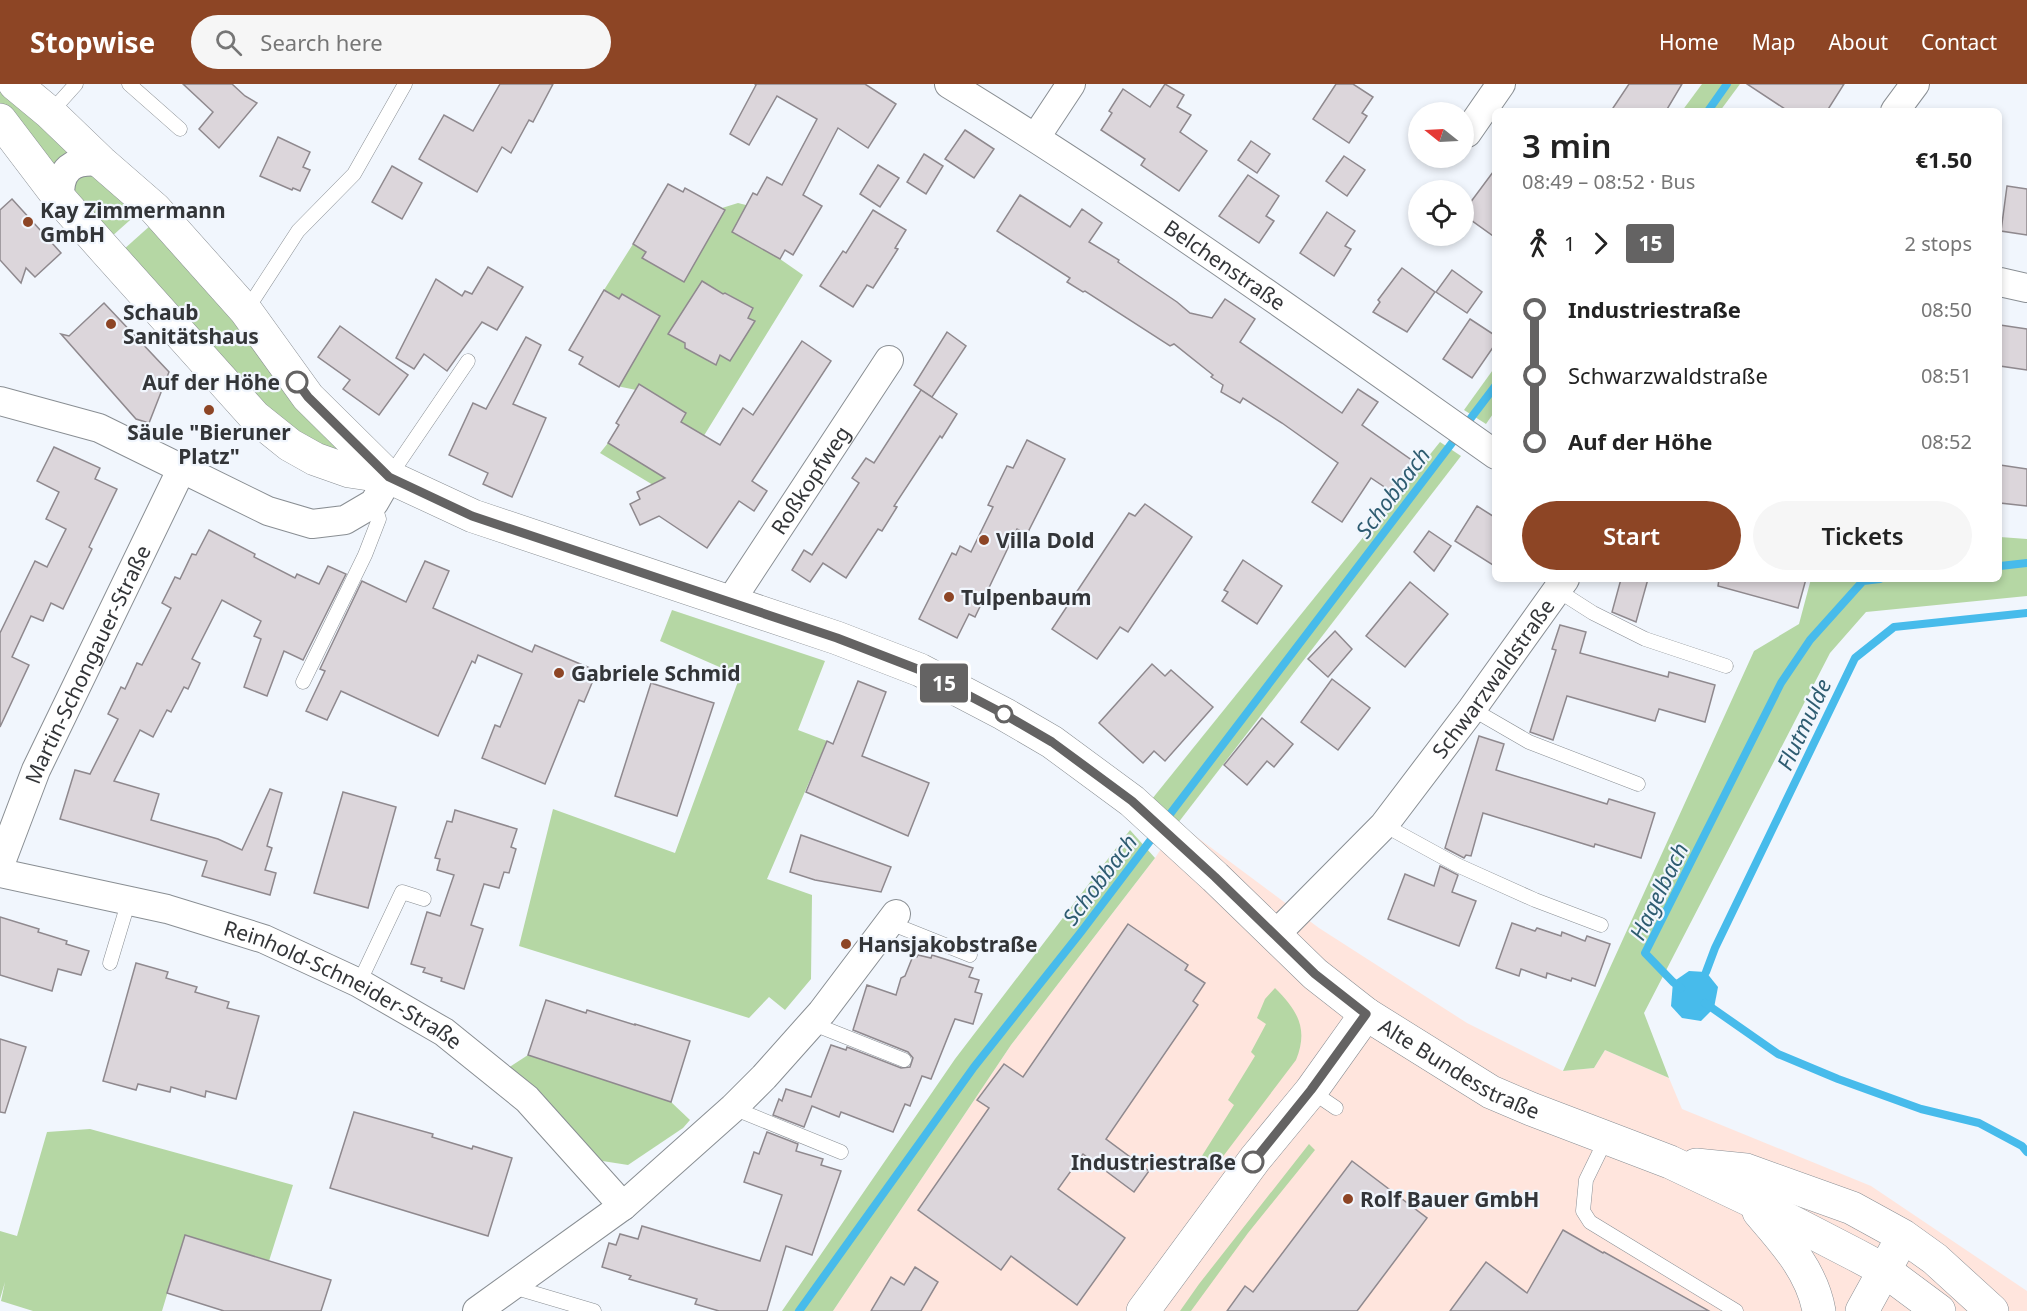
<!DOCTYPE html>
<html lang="en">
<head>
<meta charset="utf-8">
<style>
  :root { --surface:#fff; --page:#f6f6f6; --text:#222; --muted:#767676; --accent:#8d4525 }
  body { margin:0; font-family:"Noto Sans",sans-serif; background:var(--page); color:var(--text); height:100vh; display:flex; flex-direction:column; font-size:22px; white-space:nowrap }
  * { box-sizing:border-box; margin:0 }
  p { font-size:20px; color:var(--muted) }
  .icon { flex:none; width:33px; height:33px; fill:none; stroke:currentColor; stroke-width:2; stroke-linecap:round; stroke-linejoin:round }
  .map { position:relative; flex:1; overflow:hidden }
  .sheet { position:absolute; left:1492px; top:24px; width:510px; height:474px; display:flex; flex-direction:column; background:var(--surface); border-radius:9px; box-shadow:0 3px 9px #0003 }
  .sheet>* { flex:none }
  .badge { padding:0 12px; border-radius:4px; font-size:21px; line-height:39px }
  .needle { width:39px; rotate:288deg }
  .buttons { position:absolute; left:1408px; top:18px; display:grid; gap:12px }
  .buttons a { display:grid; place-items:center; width:66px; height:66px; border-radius:50%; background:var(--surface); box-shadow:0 3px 9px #0003; font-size:30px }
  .map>.badge { position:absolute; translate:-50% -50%; box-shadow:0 0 0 3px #fff }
  .legs { display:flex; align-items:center; gap:9px; height:66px; padding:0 30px; font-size:20px }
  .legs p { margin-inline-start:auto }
  .headline { display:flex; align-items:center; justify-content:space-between; height:102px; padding:0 30px }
  h1 { font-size:33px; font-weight:600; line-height:45px }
  .primary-button { display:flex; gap:12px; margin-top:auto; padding:12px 30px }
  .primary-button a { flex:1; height:69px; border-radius:36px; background:var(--accent); color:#fff; font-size:24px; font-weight:600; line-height:69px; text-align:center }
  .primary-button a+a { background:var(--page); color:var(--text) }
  ul { padding:0 30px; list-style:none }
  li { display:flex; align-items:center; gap:21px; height:66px; font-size:22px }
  li i { display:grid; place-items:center; width:9px; height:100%; margin:0 8px; background:currentColor }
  li i::after { content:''; width:15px; height:15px; margin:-8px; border:4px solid; border-radius:50%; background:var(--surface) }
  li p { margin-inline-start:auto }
  li:first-child i { background:linear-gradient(#0000 50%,currentColor 0) }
  li:last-child i { background:linear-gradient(currentColor 50%,#0000 0) }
  header { display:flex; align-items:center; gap:36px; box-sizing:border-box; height:84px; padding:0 30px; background:var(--accent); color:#fff }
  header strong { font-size:28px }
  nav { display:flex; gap:33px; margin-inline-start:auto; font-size:21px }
  .search { width:420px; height:54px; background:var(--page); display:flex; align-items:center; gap:15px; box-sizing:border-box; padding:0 21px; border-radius:33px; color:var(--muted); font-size:22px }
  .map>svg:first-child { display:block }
  .commercial { fill:#ffe5dd }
  .green { fill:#b5d7a4; fill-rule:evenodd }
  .water { fill:#47bbeb }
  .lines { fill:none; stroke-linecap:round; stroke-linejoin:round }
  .stream { stroke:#47bbeb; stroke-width:8 }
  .building { fill:#dcd6db; stroke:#8f898e; stroke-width:1.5 }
  .lane-casing { stroke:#898e93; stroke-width:15 }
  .street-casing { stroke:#898e93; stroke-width:30 }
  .secondary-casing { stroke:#898e93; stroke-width:34 }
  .lane { stroke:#fff; stroke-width:14 }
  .street { stroke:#fff; stroke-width:28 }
  .secondary { stroke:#fff; stroke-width:33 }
  .line-1-casing { stroke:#fff; stroke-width:14 }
  .line-1 { stroke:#646363; stroke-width:9 }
  .poi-dot { fill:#8d4525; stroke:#f1f6fd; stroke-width:2 }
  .stop-1-dot { fill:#fff; stroke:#646363; stroke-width:3 }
  .labels { text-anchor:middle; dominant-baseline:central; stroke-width:4.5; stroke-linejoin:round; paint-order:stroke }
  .poi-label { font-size:21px; font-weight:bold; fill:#333538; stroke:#f1f6fd; text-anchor:start }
  .street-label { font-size:21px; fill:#333538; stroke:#f1f6fd }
  .stop-label { font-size:21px; font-weight:bold; fill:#333538; stroke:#f1f6fd; text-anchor:end }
  .water-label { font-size:22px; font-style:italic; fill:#2e5c71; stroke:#f1f6fd }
</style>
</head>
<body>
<header>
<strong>Stopwise</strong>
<div class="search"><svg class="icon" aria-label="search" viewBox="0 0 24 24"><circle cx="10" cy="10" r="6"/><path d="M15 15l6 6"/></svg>Search here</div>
<nav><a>Home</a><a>Map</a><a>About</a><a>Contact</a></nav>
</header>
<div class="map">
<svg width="2027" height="1227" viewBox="0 0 2027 1227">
  <rect width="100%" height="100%" fill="#f1f6fd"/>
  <path class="commercial" d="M1178 739 1319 844 1467 939 1563 987 1594 984 1605 966 1669 994 1682 1025 1871 1102 2027 1207V1227H833L1011 961 1155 774Z"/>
  <g class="green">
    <path d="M0 0 148 120 101 162 0 39Z"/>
    <path d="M1702 0H1740L1720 27H1682Z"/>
    <path d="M738 119 750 122 780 175 803 191 668 410 600 369 608 359 666 383 690 343 681 338 686 329 655 310 617 302 649 251 657 230 622 210 619 215 604 206 633 160 646 168 722 124ZM705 199 723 210 726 209 752 224 748 234 754 237 730 277 720 271 716 280 673 252 684 225 692 213 695 214Z"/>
    <path d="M161 132 337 363 334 368 273 348 113 175Z"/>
    <path d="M1495 283V327L1486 340 1464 326Z"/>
    <path d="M1440 358 1461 372 1178 739 1152 715Z"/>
    <path d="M2000 453 2027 455V512L1866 528 1830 569 1644 929 1669 994 1605 966 1594 984 1563 987 1754 567 1799 540 1811 495H2000Z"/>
    <path d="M672 526 825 577 798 646 827 657 767 795 812 811 811 895 785 926 769 913 749 934 519 862 553 725 675 769 740 592 660 557Z"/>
    <path d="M1130 746 1155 774 1011 961 833 1227H782L955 975Z"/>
    <path d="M1275 904C1297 926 1309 944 1296 976L1215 1083 1200 1075 1234 1021 1228 1016 1255 972 1251 968 1266 940 1257 934 1265 915Z"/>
    <path d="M528 971 671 1018 690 1036 683 1044 628 1081 596 1076 505 986Z"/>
    <path d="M90 1045 293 1101 269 1177 185 1151 162 1227H33L1 1217 5 1198 0 1215V1147L17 1152 47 1048Z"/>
    <path d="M1309 1060 1315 1066 1248 1149 1191 1227H1180L1199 1200Z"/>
  </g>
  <path class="water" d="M1689 887 1706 888 1718 903 1714 924 1701 937 1682 934 1671 922 1673 898Z"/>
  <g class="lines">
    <g class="stream">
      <path d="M1708 27 1727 0"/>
      <path d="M2000 482 2027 479"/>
      <path d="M1164 738 1496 301"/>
      <path d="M1706 888 1715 864 1855 574 1894 543 2027 529"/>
      <path d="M1681 904 1673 898 1645 869 1781 599 1810 556 1863 497 1880 495"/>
      <path d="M1705 919 1778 970 1838 995 1921 1025 1979 1039 2022 1062 2027 1068"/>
      <path d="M799 1227 974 983 1081 848 1156 749"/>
    </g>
  </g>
  <g class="building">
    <path d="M183 0H232L245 12 257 19 219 64 199 45 213 28Z"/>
    <path d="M500 0H553L533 38 529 36 511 69 502 63 477 108 419 75 444 31 473 47Z"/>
    <path d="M755 0H865L896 20 868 64 838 44 803 111 822 122 793 171 785 166 780 175 732 148 753 109 757 111 767 93 782 101 817 35 777 12 749 61 730 50 756 1Z"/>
    <path d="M1165 0 1184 11 1177 23 1191 31 1180 48 1207 67 1179 107 1141 81 1145 75 1101 46 1112 29 1109 27 1123 5 1150 23Z"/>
    <path d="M1336 0H1353L1373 13 1362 29 1367 32 1349 59 1313 35Z"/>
    <path d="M1629 0H1682L1666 27H1611Z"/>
    <path d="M1747 0H1844L1827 27H1788Z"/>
    <path d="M965 46 994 65 974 94 945 75Z"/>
    <path d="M278 53 310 68 303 83 310 86 300 107 293 104 292 106 260 92Z"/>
    <path d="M1251 57 1270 70 1257 89 1238 76Z"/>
    <path d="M924 70 943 82 926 110 907 98Z"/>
    <path d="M1344 72 1365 86 1347 112 1326 97Z"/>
    <path d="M878 81 899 94 880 123 860 110Z"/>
    <path d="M392 82 422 99 402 135 372 118Z"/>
    <path d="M1496 84V154L1464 131V127Z"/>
    <path d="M1248 91 1279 112 1266 132 1274 137 1259 159 1219 132Z"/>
    <path d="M668 100 683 108 685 104 725 126 684 198 642 174 646 168 633 160Z"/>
    <path d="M2007 102 2027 105V151L2001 147Z"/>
    <path d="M1020 111 1070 143 1082 125 1102 139 1089 158 1119 176 1118 178 1177 218 1190 229 1212 234 1225 215 1255 235 1240 258 1342 329 1358 305 1378 318 1362 341 1413 377 1392 408 1371 394 1342 438 1312 418 1338 379 1282 339 1243 314 1240 319 1221 308 1223 301 1211 293 1213 291 1174 260 1170 262 1085 207 1083 208 1067 198 1070 194 997 147Z"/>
    <path d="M12 115 61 169 35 193 26 184 21 199 0 176V126Z"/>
    <path d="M873 126 906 146 895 164 898 165 873 204 867 201 853 223 820 202 843 167 846 169Z"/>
    <path d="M1327 128 1355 147 1345 162 1351 165 1334 192 1300 169Z"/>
    <path d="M488 183 523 203 497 246 482 238 447 287 424 270 414 285 396 274 436 195 462 212 465 207 472 210Z"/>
    <path d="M1402 184 1435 208 1407 248 1373 228 1380 218 1378 216Z"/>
    <path d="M1452 186 1482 208 1467 229 1436 208Z"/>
    <path d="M702 197 723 210 725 209 753 224 748 234 755 237 730 277 720 271 716 281 685 264V259L668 250Z"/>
    <path d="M604 206 619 215 622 210 660 232 619 303 579 280 583 273 569 266Z"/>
    <path d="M104 219 169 288 149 339 136 335 61 250 69 252Z"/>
    <path d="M1470 235 1496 252V259L1472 294 1443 275Z"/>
    <path d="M2000 241 2027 245V286L2000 282Z"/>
    <path d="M340 242 408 291 379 331 343 305 350 296 318 273Z"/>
    <path d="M947 248 966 262 932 313 914 301Z"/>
    <path d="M526 253 541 261 513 320 546 334 512 413 483 400 488 389 449 371 473 319 486 325Z"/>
    <path d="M802 257 831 277 752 397 767 407 754 427 739 417 707 464 659 432 640 441 630 420 640 415 637 408 665 394 608 359 619 341 616 339 639 300 686 329 681 338 720 361 743 324 753 331Z"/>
    <path d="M921 306 957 330 942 354 940 352 894 422 897 423 882 447 878 445 846 494 823 479 810 498 792 486 804 466 812 471 859 399 852 394 866 374 874 379Z"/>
    <path d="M1027 356 1065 375 1027 450 1017 445 975 533 969 530 957 554 919 535 952 469 956 471 960 462 971 468 993 423 988 421 1007 382 1013 384Z"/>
    <path d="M54 363 100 384 95 395 117 405 89 463 92 465 63 525 51 519 43 537 31 532 12 573 29 581 0 643V549L35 477 47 483 66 445 46 435 59 408 37 397Z"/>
    <path d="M2000 381 2027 385V422L2000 419Z"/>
    <path d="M1145 420 1192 453 1128 548 1120 543 1097 575 1052 545 1129 429 1135 432Z"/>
    <path d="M1477 422 1496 434V483L1455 457Z"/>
    <path d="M209 446 255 470 254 473 295 494 297 490 319 500 328 482 346 490 303 576 284 567 267 612 244 603 261 555 254 552 261 537 222 516 192 575 200 579 188 605 184 603 171 628 167 626 153 653 140 646 114 697 159 710 151 736 218 755 242 766 270 705 282 709 267 762 272 764 265 786 276 789 270 811 202 792 207 777 60 735 75 686 90 690 118 635 108 630 121 603 125 605 137 579 142 581 171 524 162 519 175 493 180 495 192 470 196 471Z"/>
    <path d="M1429 447 1451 462 1434 487 1414 468Z"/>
    <path d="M1243 476 1282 502 1257 540 1222 517 1228 508 1224 506Z"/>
    <path d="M425 477 449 487 433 524 532 568 535 561 597 587 584 618 579 616 545 700 482 674 495 641 500 643 522 590 478 571 475 579 472 577 438 652 341 607 327 636 306 627 325 587 320 585 362 497 406 518Z"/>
    <path d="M1621 495H1648L1636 538 1612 528Z"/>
    <path d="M1719 495H1806L1798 524 1718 502Z"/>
    <path d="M1410 498 1448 530 1405 583 1366 552Z"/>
    <path d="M1560 541 1586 548 1580 569 1668 593 1669 588 1715 601 1705 638 1659 625 1655 637 1567 612 1553 656 1530 648 1556 566 1552 565Z"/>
    <path d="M1335 547 1352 565 1328 593 1308 575Z"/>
    <path d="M1152 580 1165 592 1171 586 1213 623 1165 677 1154 667 1143 679 1099 639Z"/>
    <path d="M1332 595 1370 624 1338 666 1301 638Z"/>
    <path d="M858 597 886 608 862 672 929 699 908 752 806 708 827 657 833 660Z"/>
    <path d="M651 599 714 619 677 732 615 712Z"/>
    <path d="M1262 634 1293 660 1274 683 1267 677 1247 701 1224 681Z"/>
    <path d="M1479 652 1504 660 1496 686 1607 720 1609 715 1655 729 1641 774 1595 760 1594 763 1483 729 1471 772 1466 771 1464 774 1445 764Z"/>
    <path d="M343 708 396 723 368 824 314 809Z"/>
    <path d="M455 726 517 745 511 763 516 765 509 789 504 788 499 804 484 800 471 841 483 845 464 905 441 897 442 894 423 888 425 884 411 880 427 828 440 832 454 791 437 786 440 775 435 774 447 737 452 738Z"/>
    <path d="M801 751 891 783 881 808 815 796 790 788Z"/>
    <path d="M1440 782 1458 791 1452 808 1476 817 1459 862 1388 835 1405 790 1434 802Z"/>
    <path d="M0 833 39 845 38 848 67 857 66 860 89 867 81 891 58 885 52 907 0 891Z"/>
    <path d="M1512 839 1535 847 1537 844 1561 852 1562 848 1585 857 1587 852 1610 860 1595 902 1572 894 1571 897 1547 889 1546 894 1521 885 1519 892 1496 884Z"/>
    <path d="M1128 840 1188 881 1185 886 1205 899 1193 917 1198 921 1106 1055 1149 1087 1134 1108 1083 1070 1058 1105 1125 1154 1077 1221 1011 1172 1001 1186 918 1126 989 1024 977 1016 1004 980 1023 993Z"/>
    <path d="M918 871 931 874 932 871 973 884 969 893 979 896 975 908 982 910 973 940 955 935 931 995 922 992 910 1022 905 1020 893 1048 841 1028 839 1033 812 1022 804 1043 773 1031 779 1015 782 1017 786 1005 811 1013 831 961 846 966 847 963 901 984 910 983 913 974 908 968 853 946 867 901 896 911 901 894 905 892 913 872 917 873Z"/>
    <path d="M136 879 168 888 166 894 197 903 195 908 229 918 227 924 259 932 236 1015 206 1007 205 1013 171 1003 170 1008 138 1000 136 1006 103 997Z"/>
    <path d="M546 916 586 929 587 926 635 941V940L690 957 671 1018 528 971Z"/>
    <path d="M0 955 26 963 5 1029 0 1028Z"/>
    <path d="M354 1028 433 1050 432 1053 472 1065 473 1062 512 1074 488 1152 330 1104Z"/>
    <path d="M767 1048 798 1060 796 1067 823 1075 821 1081 841 1087 812 1171 786 1162 767 1227H719L695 1220 697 1215 629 1195 631 1192 602 1183 609 1159 616 1161 620 1150 638 1155 642 1142 760 1177 782 1111 744 1098 754 1068 759 1070Z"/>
    <path d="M1352 1077 1427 1134 1357 1227H1227L1245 1202 1253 1208Z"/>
    <path d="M1563 1146 1603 1169 1604 1168 1709 1227H1450L1486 1178 1527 1209Z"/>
    <path d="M185 1151 331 1196 321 1227H224L167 1209Z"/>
    <path d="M915 1183 938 1198 921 1227H871L891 1193 904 1201Z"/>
  </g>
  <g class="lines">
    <defs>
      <g id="lane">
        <path d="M129 0 180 45"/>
        <path d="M50 29 76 0"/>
        <path d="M246 227 298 147 354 90 405 0"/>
        <path d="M389 393 468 277"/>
        <path d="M1557 506 1593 529 1645 555 1726 582"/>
        <path d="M303 598 365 471 379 435 374 419"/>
        <path d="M1472 625 1529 658 1638 700"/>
        <path d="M1384 741 1457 781 1535 816 1601 841"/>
        <path d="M890 839 970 871"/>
        <path d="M110 879 129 816"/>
        <path d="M359 899 402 808 424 815"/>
        <path d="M811 939 904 976"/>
        <path d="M1311 1007 1336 1024"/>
        <path d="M733 1024 841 1068"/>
        <path d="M1606 1055 1586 1096 1583 1127 1590 1138 1736 1227"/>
        <path d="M513 1203 594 1227"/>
      </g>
      <g id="street">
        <path id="s1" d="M949 0C1137 115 1316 244 1496 371"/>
        <path d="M1895 27 1915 0"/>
        <path d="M1467 49 1501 0"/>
        <path d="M1036 53 1071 0"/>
        <path d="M60 115C59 85 72 75 101 78"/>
        <path d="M2000 198 2027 204"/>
        <path d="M0 317 99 344 268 427 312 440 345 436 374 419 389 393"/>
        <path id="s2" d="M730 518 889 276"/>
        <path id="s3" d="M0 781 36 686 182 384"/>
        <path id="s4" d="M0 789 167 825 264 855 359 899 444 948 527 1015 623 1122"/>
        <path id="s5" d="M1274 852 1384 741 1472 625 1565 495"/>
        <path d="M477 1227 623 1122 733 1024 764 993 822 928 896 830"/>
      </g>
      <g id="secondary">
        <path d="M15 0 50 29 101 78 155 125 246 227 308 313 389 393"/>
        <path id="s6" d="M0 36 60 115 107 168 255 333 290 361 315 375 349 387 389 393 473 432 837 554 920 586 1004 630 1052 658 1132 717 1215 793 1315 890 1366 930 1491 1008 1531 1025 1670 1078 1748 1115 1856 1171 1884 1186 1939 1227"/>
        <path d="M1696 1081 1746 1086 1852 1124 1903 1152 1935 1175 1992 1227"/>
        <path d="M1759 1128C1784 1157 1812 1187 1819 1227"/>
        <path d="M1143 1227 1255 1075 1311 1007 1366 930"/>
        <path d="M1862 1227 1895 1167"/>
      </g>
    </defs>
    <use href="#lane" class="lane-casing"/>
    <use href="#street" class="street-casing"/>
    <use href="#secondary" class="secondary-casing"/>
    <use href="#lane" class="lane"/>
    <use href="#street" class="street"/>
    <use href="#secondary" class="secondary"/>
  </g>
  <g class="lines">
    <defs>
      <path id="line-1" d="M297 298 308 313 389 393 472 432 837 554 920 586 1004 630 1052 658 1132 717 1215 793 1315 890 1366 930 1311 1006 1253 1078"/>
    </defs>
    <use href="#line-1" class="line-1-casing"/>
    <use href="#line-1" class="line-1"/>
  </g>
  <g class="poi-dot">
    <circle cx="28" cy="138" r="6"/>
    <circle cx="111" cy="240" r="6"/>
    <circle cx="209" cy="326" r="6"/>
    <circle cx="984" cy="456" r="6"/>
    <circle cx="949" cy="513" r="6"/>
    <circle cx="559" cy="589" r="6"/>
    <circle cx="846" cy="860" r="6"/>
    <circle cx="1348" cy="1115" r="6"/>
  </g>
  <g class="stop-1-dot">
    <circle cx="297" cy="298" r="10"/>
    <circle cx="1004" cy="630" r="8"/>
    <circle cx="1253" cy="1078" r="10"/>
  </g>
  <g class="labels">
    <g class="poi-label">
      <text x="40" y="126">Kay Zimmermann<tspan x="40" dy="24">GmbH</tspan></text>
      <text x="123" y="228">Schaub<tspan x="123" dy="24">Sanitätshaus</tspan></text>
      <text x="209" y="348" text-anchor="middle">Säule "Bieruner<tspan x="209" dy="24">Platz"</tspan></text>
      <text x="996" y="456">Villa Dold</text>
      <text x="961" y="513">Tulpenbaum</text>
      <text x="571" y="589">Gabriele Schmid</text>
      <text x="858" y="860">Hansjakobstraße</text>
      <text x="1360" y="1115">Rolf Bauer GmbH</text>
    </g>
    <g class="street-label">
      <text stroke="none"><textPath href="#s1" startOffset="330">Belchenstraße</textPath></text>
      <text stroke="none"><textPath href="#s2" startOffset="146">Roßkopfweg</textPath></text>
      <text stroke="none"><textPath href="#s3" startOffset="219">Martin-Schongauer-Straße</textPath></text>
      <text stroke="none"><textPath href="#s5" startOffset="339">Schwarzwaldstraße</textPath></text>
      <text stroke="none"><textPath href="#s4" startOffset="363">Reinhold-Schneider-Straße</textPath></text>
      <text stroke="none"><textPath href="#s6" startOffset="1782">Alte Bundesstraße</textPath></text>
    </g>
    <g class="stop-label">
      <text x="280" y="298">Auf der Höhe</text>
      <text x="1236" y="1078">Industriestraße</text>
    </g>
    <g class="water-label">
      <text transform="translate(1392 408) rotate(-53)">Schobbach</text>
      <text transform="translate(1803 640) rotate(-65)">Flutmulde</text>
      <text transform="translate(1099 795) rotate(-53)">Schobbach</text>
      <text transform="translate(1658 807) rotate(-64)">Hagelbach</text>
    </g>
  </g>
</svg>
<div class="buttons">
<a><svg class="needle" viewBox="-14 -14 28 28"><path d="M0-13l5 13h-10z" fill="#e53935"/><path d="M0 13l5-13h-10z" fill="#767676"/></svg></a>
<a><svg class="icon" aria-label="locate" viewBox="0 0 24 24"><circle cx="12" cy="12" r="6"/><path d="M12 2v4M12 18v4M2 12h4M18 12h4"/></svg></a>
</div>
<b class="badge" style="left:944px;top:599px;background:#646363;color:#fff">15</b>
<section class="sheet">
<div class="headline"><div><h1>3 min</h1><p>08:49 – 08:52 · Bus</p></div><b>€1.50</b></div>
<div class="legs"><svg class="icon" aria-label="walk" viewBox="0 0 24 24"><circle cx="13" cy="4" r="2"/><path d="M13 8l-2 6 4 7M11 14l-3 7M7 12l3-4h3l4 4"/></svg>1<svg class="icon" aria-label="forward" viewBox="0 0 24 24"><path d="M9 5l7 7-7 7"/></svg><b class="badge" style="background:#646363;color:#fff">15</b><p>2 stops</p></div>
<ul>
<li><i style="color:#646363"></i><b>Industriestraße</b><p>08:50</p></li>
<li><i style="color:#646363"></i><span>Schwarzwaldstraße</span><p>08:51</p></li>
<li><i style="color:#646363"></i><b>Auf der Höhe</b><p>08:52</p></li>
</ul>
<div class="primary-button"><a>Start</a><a>Tickets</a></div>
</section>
</div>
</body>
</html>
